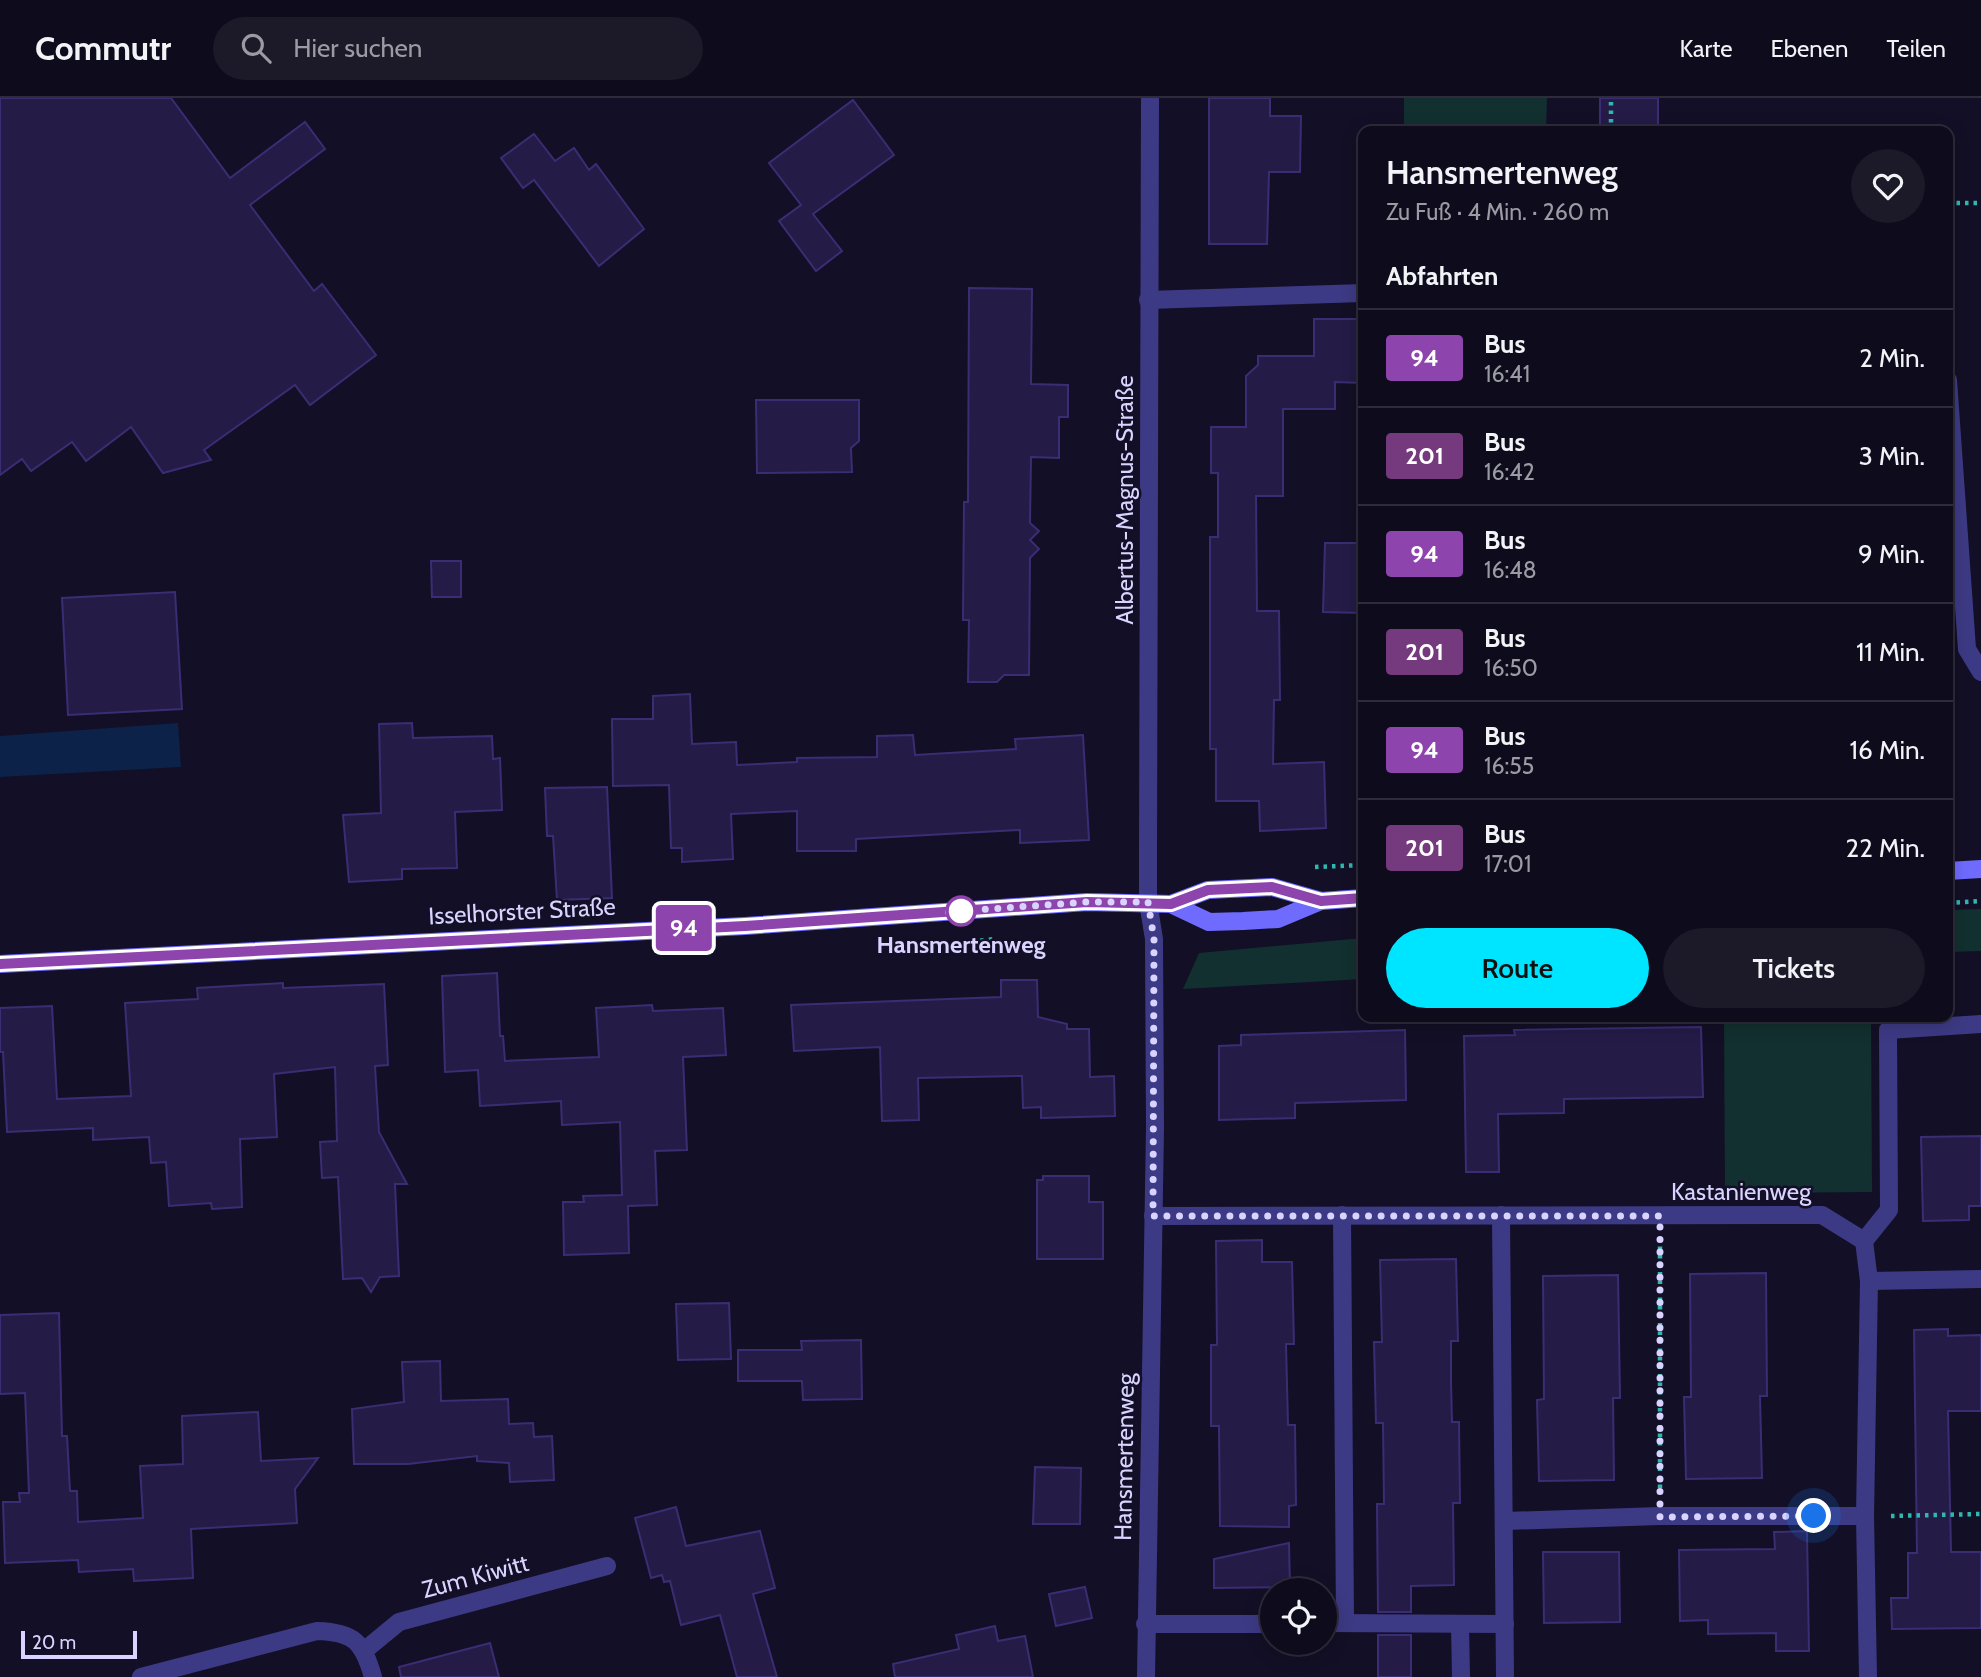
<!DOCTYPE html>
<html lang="de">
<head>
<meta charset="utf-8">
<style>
  :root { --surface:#0e0b1c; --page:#1c1929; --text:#f1f3f6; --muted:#9b9ba3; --line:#2e2b3b; --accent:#00e5ff }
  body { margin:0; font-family:Cabin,sans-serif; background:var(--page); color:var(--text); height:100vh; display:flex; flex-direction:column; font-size:26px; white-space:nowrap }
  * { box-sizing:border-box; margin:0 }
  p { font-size:23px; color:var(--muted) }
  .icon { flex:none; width:38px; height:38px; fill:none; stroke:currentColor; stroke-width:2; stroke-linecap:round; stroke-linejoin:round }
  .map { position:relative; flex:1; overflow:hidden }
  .details { position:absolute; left:1358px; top:28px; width:595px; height:896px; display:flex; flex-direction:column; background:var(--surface); border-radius:14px; box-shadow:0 4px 18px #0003,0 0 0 2px var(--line) }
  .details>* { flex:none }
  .badge { padding:0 14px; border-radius:5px; font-size:24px; line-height:46px }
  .controls { position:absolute; left:1260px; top:1480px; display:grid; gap:14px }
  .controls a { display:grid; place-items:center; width:77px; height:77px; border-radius:50%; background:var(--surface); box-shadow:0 4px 18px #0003,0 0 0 2px var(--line); font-size:35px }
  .scale { position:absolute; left:21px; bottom:18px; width:116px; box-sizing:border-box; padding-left:7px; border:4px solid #d9d4ff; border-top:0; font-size:19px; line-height:24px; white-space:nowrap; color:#d9d4ff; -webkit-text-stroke:5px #130f26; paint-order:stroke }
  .you { position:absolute; width:35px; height:35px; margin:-18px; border:5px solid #fff; border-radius:50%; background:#1a73e8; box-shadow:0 0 0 10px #1a73e833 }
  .map>.badge { position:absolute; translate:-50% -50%; box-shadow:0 0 0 4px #fff }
  h2 { padding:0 28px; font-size:26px; line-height:63px }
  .round { display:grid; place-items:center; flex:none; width:74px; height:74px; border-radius:37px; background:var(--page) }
  .summary { display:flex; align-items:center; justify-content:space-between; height:119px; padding:0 28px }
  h1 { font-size:33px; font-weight:600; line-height:52px }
  .cta { display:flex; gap:14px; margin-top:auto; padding:14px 28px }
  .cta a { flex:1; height:80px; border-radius:42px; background:var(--accent); color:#111; font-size:28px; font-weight:600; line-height:80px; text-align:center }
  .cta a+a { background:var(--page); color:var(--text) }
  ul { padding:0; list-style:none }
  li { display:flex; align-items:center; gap:21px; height:98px; padding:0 28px; border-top:2px solid var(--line) }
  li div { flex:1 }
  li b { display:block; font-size:26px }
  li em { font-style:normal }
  li .badge { min-width:77px; font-weight:700; text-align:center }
  header { display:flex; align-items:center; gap:42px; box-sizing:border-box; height:98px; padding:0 35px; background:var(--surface); border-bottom:2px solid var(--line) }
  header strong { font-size:33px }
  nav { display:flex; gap:38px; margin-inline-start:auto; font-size:24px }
  .search { width:490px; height:63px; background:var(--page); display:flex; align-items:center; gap:18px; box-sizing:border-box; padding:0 24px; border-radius:38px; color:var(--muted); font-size:26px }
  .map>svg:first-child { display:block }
  .green { fill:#12302f }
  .water { fill:#0c2248 }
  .building { fill:#241b47; stroke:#3b2d73; stroke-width:2 }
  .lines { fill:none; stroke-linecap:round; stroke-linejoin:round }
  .path { stroke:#2fb8b0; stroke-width:4.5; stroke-dasharray:3.5 5; stroke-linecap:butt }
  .lane { stroke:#3d3a85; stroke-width:18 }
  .street { stroke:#3d3a85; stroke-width:18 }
  .secondary { stroke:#6f6bff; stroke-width:18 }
  .line-casing { stroke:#fff; stroke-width:16 }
  .line { stroke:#8e44ad; stroke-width:10 }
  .walk { stroke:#d9d4ff; stroke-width:7; stroke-dasharray:0 12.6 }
  .stop-dot { fill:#fff; stroke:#8e44ad; stroke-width:3.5 }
  .labels { text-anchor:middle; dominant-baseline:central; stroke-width:5; stroke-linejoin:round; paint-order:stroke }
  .street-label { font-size:24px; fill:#d9d4ff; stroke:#130f26 }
  .stop-label { font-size:24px; font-weight:bold; fill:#d9d4ff; stroke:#130f26 }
</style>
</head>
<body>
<header>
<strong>Commutr</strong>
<div class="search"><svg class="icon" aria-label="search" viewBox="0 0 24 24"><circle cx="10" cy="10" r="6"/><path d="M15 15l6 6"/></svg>Hier suchen</div>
<nav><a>Karte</a><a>Ebenen</a><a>Teilen</a></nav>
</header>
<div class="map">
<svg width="1981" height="1579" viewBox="0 0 1981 1579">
  <rect width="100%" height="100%" fill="#130f26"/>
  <g class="green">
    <path d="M1404 0H1547L1546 33H1404Z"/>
    <path d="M1981 811V853L1948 854V812Z"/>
    <path d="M1363 840V881L1183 891 1199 855Z"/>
    <path d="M1724 919H1871L1872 1094 1725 1095Z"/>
  </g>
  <path class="water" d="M178 625 181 669 0 679V638Z"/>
  <g class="building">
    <path d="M0 0H171L230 80 305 24 325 51 250 107 314 193 322 186 376 257 310 307 295 287 204 352 211 362 163 375 131 329 86 363 72 344 31 373 22 361 0 377Z"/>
    <path d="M1209 0H1270V18H1301L1300 74H1269L1267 146H1209Z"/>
    <rect x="1600" y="0" width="58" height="33"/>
    <path d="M853 2 894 57 813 116 842 153 816 173 779 123 801 107 769 65Z"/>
    <path d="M534 36 555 63 574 50 589 72 596 66 644 131 599 168 534 82 523 90 501 60Z"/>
    <path d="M969 190 1032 191 1031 286 1068 287V319H1059V360L1031 359 1030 425 1039 433 1030 442 1039 451 1030 460 1029 577H1004L997 584H968L969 522H963L964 404H968Z"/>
    <path d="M1314 221H1358V243H1363V285L1335 284V311H1283V398H1256L1257 513H1279L1280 602H1274L1273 666 1324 664 1326 730 1260 733 1259 703H1216V651H1210V439H1218V375H1211V329H1246V278L1258 267V258H1314Z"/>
    <path d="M756 302H859V343L851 350 852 374 757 375Z"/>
    <path d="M1325 445H1363V515L1323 514Z"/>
    <path d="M431 463H461V499H432Z"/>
    <path d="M175 494 182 611 68 617 62 500Z"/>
    <path d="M690 596 692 646 736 644 737 667 797 664V660L877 659V638L913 637 915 657 1016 651 1015 641 1083 637 1089 742 1020 745V732L856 741V753H797V713L731 716 733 761 682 764V750H671L669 687 613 688 612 621H653V598Z"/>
    <path d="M412 625 413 640 492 638 493 661 500 660 502 712 455 714 457 770 402 771V781L349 784 343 717 381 715 379 626Z"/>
    <path d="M607 689 612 800 557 802 553 738H547L545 690Z"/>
    <path d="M497 875 500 938H503L505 963 599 959 596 910 652 907 653 913 723 910 726 957 683 959 687 1052 655 1053 657 1107 628 1108 629 1155 564 1157 563 1104H584L583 1098 622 1097 620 1024 562 1027 561 1003 480 1008 478 972 445 974 442 878Z"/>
    <path d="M1001 882H1037L1038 919 1067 926V931H1089L1090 979 1114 978 1115 1018 1041 1020V1009L1023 1010 1022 978 918 980 919 1022 882 1023 880 949 794 953 791 907 1001 899Z"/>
    <path d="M283 885V890L384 886 388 967 375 968 379 1034 407 1086H395L399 1178 380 1179 371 1194 362 1180 343 1181 338 1079 322 1080 320 1044 337 1043 335 969 274 976 277 1039 240 1041 242 1109 212 1111 211 1105 169 1108 166 1064 151 1065 149 1039 93 1042V1030L7 1034 3 954H0V910L52 908 57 1001 131 998 125 905 198 901 197 890Z"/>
    <path d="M1701 929 1703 999 1564 1001V1015L1498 1016 1499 1074H1466L1464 938 1515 937 1514 932Z"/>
    <path d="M1405 932 1406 1002 1295 1005V1020L1219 1022V948L1241 947V937Z"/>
    <path d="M1981 1038V1108H1969V1122L1923 1123 1921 1039Z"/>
    <path d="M1043 1078H1089V1104H1103V1161H1037V1082H1043Z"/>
    <path d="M1262 1142V1164H1292L1294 1246H1286L1287 1286 1288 1327H1295L1296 1407 1289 1408V1429L1220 1428 1219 1328H1211V1247H1217L1216 1143Z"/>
    <path d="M1456 1161 1458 1243H1451V1284L1452 1324H1459L1460 1405H1453L1454 1487 1411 1488V1514H1378L1377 1406H1384L1383 1325H1376L1374 1244H1382L1380 1162Z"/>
    <path d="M1766 1175 1767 1298H1760L1762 1380 1686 1381 1684 1299H1691L1690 1176Z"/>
    <path d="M1618 1177 1620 1300H1613L1614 1382 1539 1383 1537 1302 1544 1301 1543 1178Z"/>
    <path d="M729 1205 731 1261 678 1262 676 1206Z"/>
    <path d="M59 1215 62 1338H67L70 1393H77L78 1424 143 1420 140 1368 183 1366 182 1318 258 1314 261 1363 318 1360 295 1391 297 1425 191 1431 193 1480 134 1483 133 1471 79 1474 78 1462 5 1465 3 1404H20L19 1395H29L25 1295 0 1296V1217Z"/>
    <path d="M1948 1231V1238L1981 1237V1313H1948L1951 1454H1981V1530L1892 1531 1891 1500H1908V1455H1917L1914 1232Z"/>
    <path d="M861 1242 862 1301 803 1302 802 1283H738V1252H802L801 1243Z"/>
    <path d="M440 1263 441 1303 508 1301 509 1326 533 1325 534 1339 552 1338 554 1382 510 1384 509 1365 477 1363V1358L408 1366H354L352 1311 404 1304 402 1264Z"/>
    <path d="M1035 1369 1081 1370 1080 1426H1033Z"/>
    <path d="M676 1409 686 1448 760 1433 775 1490 753 1496 777 1579H737L720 1517 681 1527 670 1483 664 1484 662 1477 651 1480 635 1420Z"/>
    <path d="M1807 1433 1809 1553H1776V1535L1708 1536V1522L1680 1523 1679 1452 1775 1451 1774 1434Z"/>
    <path d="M1289 1445 1290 1489 1214 1490V1461Z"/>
    <path d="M1543 1454H1619L1620 1524 1544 1525Z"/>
    <path d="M1085 1489 1092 1520 1056 1528 1049 1496Z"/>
    <path d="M995 1528 998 1543 1025 1538 1033 1579H895L893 1566 959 1551 956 1537Z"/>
    <rect x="1378" y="1537" width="33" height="42"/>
    <path d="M490 1545 499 1579H401L399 1569Z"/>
  </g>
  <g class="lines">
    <g class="path">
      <path d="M1611 33V0"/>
      <path d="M1948 105H1981"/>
      <path d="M1315 769 1363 767"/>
      <path d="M1948 805 1981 803"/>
      <path d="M955 845 995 841"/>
      <path d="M1660 1390V1146"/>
      <path d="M1891 1418 1981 1416"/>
    </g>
    <g class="lane">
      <path d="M1148 202 1363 195"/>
      <path d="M1501 1117 1505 1579"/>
      <path d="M1864 1143 1889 1112 1888 932 1981 926"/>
      <path d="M1505 1423 1660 1418H1865"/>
    </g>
    <g class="street">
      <path d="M1948 282 1967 551 1981 574"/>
      <path d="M1342 1117 1345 1525"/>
      <path d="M1153 1118 1822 1117 1864 1143 1869 1183 1865 1418 1868 1579"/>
      <path d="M1869 1183 1981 1181"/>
      <path d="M1325 1525 1505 1526"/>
      <path d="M1145 1526H1272"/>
      <path d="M1460 1526 1461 1579"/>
      <path d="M365 1552 399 1524 607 1468"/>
      <path d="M141 1579 317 1533C354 1534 363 1544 373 1579"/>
      <path d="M1146 1579 1155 1030 1154 841 1148 804V757L1150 0"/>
    </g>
    <g class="secondary">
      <path d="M1948 773 1981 771"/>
      <path d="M1171 806 1208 792 1272 789 1321 803 1363 800"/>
      <path d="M0 866 745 828 1087 804 1171 806 1209 824 1243 823 1278 821 1321 803"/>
    </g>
  </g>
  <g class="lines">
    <defs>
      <path id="line" d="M0 866 745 828 1087 804 1171 806 1208 792 1272 789 1321 803 1363 800"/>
    </defs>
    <use href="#line" class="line-casing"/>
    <use href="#line" class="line"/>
    <path class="walk" d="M961 813 948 814 1087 804H1148L1154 841 1153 1118H1660V1419L1814 1418"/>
  </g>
  <circle class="stop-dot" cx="961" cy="813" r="14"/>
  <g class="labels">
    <g class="street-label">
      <text transform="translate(1124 402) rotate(-90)">Albertus-Magnus-Straße</text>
      <text transform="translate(522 813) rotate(-3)">Isselhorster Straße</text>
      <text x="1741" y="1093">Kastanienweg</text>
      <text transform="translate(1124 1359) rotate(-89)">Hansmertenweg</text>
      <text transform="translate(475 1478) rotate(-15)">Zum Kiwitt</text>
    </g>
    <g class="stop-label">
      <text x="961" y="846">Hansmertenweg</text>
    </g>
  </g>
</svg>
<div class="controls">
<a><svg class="icon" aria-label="locate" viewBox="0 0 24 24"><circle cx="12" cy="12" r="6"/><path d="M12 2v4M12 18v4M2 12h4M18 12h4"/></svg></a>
</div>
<div class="scale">20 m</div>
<div class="you" style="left:1814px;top:1418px"></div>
<b class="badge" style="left:684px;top:830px;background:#8e44ad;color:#fff">94</b>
<section class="details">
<div class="summary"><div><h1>Hansmertenweg</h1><p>Zu Fuß · 4 Min. · 260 m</p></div><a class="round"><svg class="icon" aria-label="heart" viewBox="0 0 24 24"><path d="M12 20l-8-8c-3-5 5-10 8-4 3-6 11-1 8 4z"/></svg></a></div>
<h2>Abfahrten</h2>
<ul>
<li><span class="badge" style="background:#8e44ad;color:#fff">94</span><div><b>Bus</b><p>16:41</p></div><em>2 Min.</em></li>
<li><span class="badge" style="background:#743a7d;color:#fff">201</span><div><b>Bus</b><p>16:42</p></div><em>3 Min.</em></li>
<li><span class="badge" style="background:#8e44ad;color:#fff">94</span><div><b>Bus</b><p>16:48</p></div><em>9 Min.</em></li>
<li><span class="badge" style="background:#743a7d;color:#fff">201</span><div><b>Bus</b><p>16:50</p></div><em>11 Min.</em></li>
<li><span class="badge" style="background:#8e44ad;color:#fff">94</span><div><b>Bus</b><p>16:55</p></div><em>16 Min.</em></li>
<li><span class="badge" style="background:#743a7d;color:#fff">201</span><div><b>Bus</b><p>17:01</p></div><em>22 Min.</em></li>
</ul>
<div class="cta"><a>Route</a><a>Tickets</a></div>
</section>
</div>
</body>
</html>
